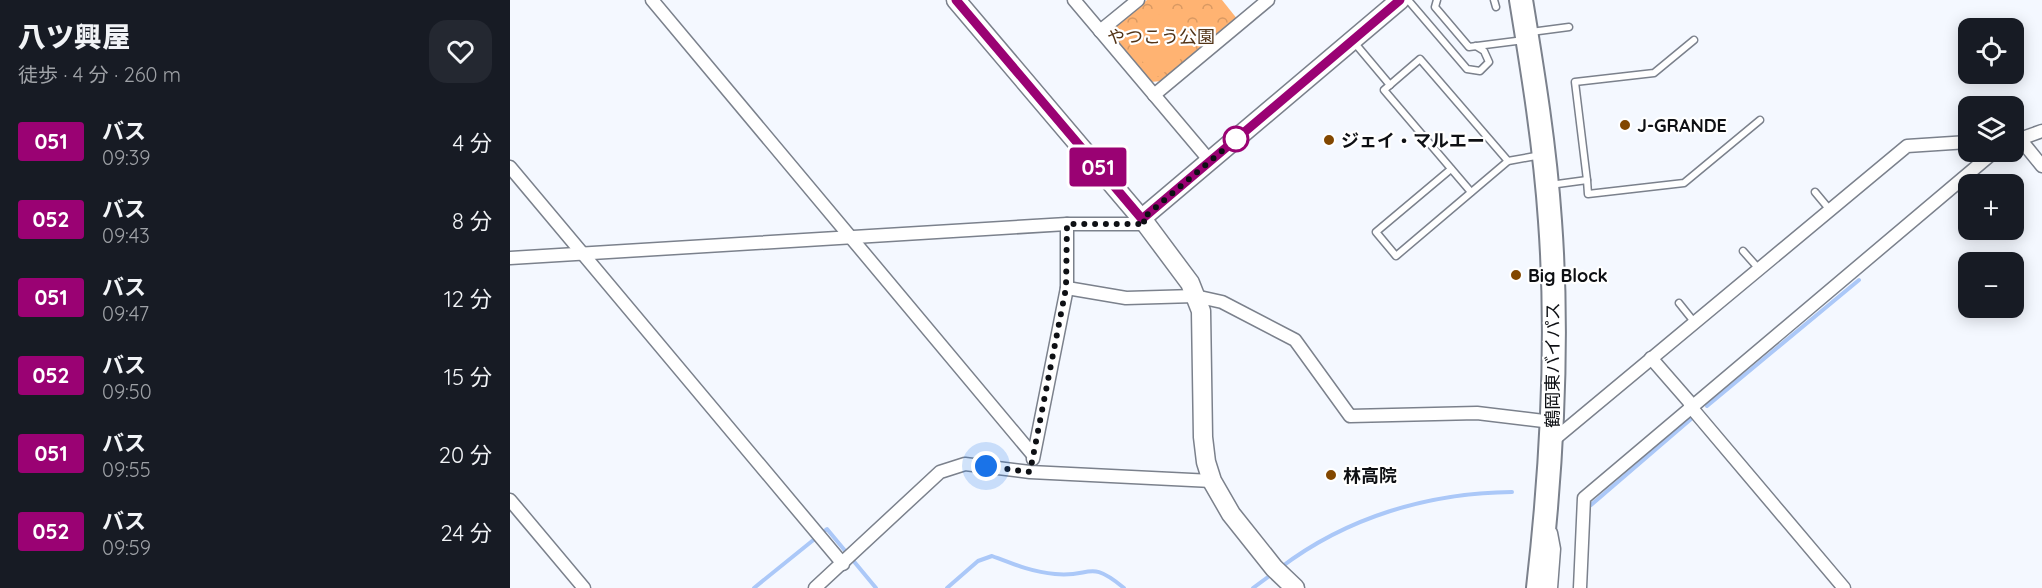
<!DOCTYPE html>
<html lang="ja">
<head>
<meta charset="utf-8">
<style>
  :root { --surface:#171b24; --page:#242831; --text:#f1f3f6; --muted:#9ea1a6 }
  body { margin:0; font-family:Quicksand,"Noto Sans JP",sans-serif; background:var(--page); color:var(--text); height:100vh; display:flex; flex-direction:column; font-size:22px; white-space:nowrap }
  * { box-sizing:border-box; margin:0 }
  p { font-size:20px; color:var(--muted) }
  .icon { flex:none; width:33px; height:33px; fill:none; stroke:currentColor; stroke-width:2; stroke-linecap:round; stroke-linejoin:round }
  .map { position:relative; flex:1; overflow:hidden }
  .panel { display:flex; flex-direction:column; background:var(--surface); width:510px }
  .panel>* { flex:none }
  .badge { padding:0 12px; border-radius:4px; font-size:21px; line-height:39px }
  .fabs { position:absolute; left:1448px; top:18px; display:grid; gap:12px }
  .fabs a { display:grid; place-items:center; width:66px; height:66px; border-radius:12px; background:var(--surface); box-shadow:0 3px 15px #0003; font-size:30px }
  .you { position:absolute; width:30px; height:30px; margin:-15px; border:4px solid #fff; border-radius:50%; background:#1a73e8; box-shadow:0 0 0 9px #1a73e833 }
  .map>.badge { position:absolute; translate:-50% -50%; box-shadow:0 0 0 3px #fff }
  .round { display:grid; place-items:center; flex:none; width:63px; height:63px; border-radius:18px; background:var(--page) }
  .summary { display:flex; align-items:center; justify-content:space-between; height:102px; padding:0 18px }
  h1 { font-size:28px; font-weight:800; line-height:45px }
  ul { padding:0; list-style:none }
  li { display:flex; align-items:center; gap:18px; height:78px; padding:0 18px }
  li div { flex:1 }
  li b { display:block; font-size:22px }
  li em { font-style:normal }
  li .badge { min-width:66px; font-weight:700; text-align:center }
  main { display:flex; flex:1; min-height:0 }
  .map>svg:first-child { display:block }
  .park { fill:url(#park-crowns) }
  .garden { fill:#ffb372 }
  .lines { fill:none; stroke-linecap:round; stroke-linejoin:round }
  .stream { stroke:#abc8f8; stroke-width:4 }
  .lane-casing { stroke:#7b818c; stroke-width:9 }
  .street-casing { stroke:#7b818c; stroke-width:15 }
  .secondary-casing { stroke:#7b818c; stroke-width:21 }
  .highway-casing { stroke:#7b818c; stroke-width:26 }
  .lane { stroke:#fff; stroke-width:6 }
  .street { stroke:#fff; stroke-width:12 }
  .secondary { stroke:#fff; stroke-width:18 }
  .highway { stroke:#fff; stroke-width:22 }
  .line-casing { stroke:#fff; stroke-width:14 }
  .line { stroke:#9a0273; stroke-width:9 }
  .walk { stroke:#0e1014; stroke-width:6; stroke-dasharray:0 10.8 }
  .poi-dot { fill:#824700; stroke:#fff; stroke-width:2 }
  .stop-dot { fill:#fff; stroke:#9a0273; stroke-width:3 }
  .labels { text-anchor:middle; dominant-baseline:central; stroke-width:4.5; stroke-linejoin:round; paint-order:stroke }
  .park-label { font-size:18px; fill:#523316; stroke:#fff }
  .poi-label { font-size:18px; font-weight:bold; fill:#0e1014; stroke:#fff; text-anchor:start }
  .street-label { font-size:18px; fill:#0e1014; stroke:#fff }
</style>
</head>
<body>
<main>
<section class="panel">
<div class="summary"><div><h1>八ツ興屋</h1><p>徒歩 · 4 分 · 260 m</p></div><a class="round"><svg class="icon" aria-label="heart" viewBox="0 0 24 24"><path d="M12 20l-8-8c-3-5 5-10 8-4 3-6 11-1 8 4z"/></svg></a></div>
<ul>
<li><span class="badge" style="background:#9a0273;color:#fff">051</span><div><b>バス</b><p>09:39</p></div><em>4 分</em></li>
<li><span class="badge" style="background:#9a0273;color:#fff">052</span><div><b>バス</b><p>09:43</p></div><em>8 分</em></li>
<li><span class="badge" style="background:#9a0273;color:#fff">051</span><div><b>バス</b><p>09:47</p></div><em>12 分</em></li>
<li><span class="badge" style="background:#9a0273;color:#fff">052</span><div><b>バス</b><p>09:50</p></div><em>15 分</em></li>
<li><span class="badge" style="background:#9a0273;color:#fff">051</span><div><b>バス</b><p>09:55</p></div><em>20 分</em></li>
<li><span class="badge" style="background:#9a0273;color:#fff">052</span><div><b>バス</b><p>09:59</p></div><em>24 分</em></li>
</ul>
</section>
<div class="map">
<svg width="1532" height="588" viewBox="0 0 1532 588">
  <defs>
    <pattern id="park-crowns" width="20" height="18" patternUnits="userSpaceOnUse" patternTransform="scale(1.5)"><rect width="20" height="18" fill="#ffb372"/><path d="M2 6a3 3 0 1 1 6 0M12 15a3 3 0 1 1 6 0" fill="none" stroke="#d99962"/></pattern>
  </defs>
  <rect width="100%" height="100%" fill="#f4f8ff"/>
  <path class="park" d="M637 0H712L728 20 653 81 640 82 604 39 603 28Z"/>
  <path class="garden" d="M659 6 690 43 650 76H644L617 42 621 39 618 35 630 25 632 28Z"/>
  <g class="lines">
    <g class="stream">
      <path d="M1197 406 1349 280"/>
      <path d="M1081 505 1181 419"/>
      <path d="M770 568C837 517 918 493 1002 492"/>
      <path d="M244 588 317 529 366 588"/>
      <path d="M437 588 468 561 482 556C503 564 522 572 545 574 582 578 578 558 614 588"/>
      <path d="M743 588 762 574"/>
    </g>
    <defs>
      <g id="lane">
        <path d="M898 0 957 69 970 71 979 62 974 51 966 46"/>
        <path d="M927 0 925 7 959 47 1014 40"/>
        <path d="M984 0 986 7"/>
        <path d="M1021 32 1059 27"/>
        <path d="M843 41 880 85"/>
        <path d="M941 169 866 232 886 256 998 161 1031 155"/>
        <path d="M1077 180 1065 82 1144 73 1184 40"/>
        <path d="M1040 185 1077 180 1078 194 1174 183 1250 120"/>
        <path d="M961 192 874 90 910 59 998 161"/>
        <path d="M1305 192 1320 210"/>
        <path d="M1233 251 1249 269"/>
        <path d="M1169 303 1185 323"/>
      </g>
      <g id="street">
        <path d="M142 0 523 455"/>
        <path d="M564 0 700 161"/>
        <path d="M590 31 628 0"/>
        <path d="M644 95 758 0"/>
        <path d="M1510 139 1532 166"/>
        <path d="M1504 141 1532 131"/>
        <path d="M0 167 333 564"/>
        <path d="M0 258 557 224H636"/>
        <path d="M557 288 616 298 685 296 712 302 785 340 840 416 967 413 1042 422"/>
        <path d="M1141 358 1182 405"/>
        <path d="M1180 406 1334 588"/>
        <path d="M1041 442 1397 146 1458 142"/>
        <path d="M523 459 557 288V224"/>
        <path d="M0 500 74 588"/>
        <path d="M305 588 430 472 455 464 520 472 702 481"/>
        <path d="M1041 588 1044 549 1041 533"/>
        <path d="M1070 588 1074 498 1484 152"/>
      </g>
      <g id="secondary">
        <path d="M446 0 636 224 680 283 691 311 693 437 696 462 702 481 721 514 764 568 785 588"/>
        <path d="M631 219 890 0"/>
      </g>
      <path id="highway" d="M1011 0C1023 73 1035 147 1040 221 1049 343 1042 466 1028 588"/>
    </defs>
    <use href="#lane" class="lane-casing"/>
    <use href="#street" class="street-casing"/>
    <use href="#secondary" class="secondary-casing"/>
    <use href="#highway" class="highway-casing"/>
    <use href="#lane" class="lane"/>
    <use href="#street" class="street"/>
    <use href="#secondary" class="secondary"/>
    <use href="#highway" class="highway"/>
  </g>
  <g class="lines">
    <defs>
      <path id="line" d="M446 0 632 219 890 0"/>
    </defs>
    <use href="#line" class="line-casing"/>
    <use href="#line" class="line"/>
    <path class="walk" d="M476 466 520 472 556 288 557 224H636L632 219 726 139"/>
  </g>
  <g class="poi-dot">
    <circle cx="1115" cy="125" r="6"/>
    <circle cx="819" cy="140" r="6"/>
    <circle cx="1006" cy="275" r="6"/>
    <circle cx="821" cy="475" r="6"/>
  </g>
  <circle class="stop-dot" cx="726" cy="139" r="12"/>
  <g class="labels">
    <g class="park-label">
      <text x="651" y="36">やつこう公園</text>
    </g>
    <g class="poi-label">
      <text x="1127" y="125">J-GRANDE</text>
      <text x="831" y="140">ジェイ・マルエー</text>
      <text x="1018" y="275">Big Block</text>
      <text x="833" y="475">林高院</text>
    </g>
    <g class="street-label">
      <text transform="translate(1042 365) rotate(-90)">鶴岡東バイパス</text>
    </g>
  </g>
</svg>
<div class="fabs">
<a><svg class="icon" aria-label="locate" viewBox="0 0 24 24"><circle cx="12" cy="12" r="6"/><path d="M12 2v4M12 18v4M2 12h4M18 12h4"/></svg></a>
<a><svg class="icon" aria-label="layers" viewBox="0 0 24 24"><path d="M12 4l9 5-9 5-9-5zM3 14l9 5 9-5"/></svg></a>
<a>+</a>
<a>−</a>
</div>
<div class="you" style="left:476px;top:466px"></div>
<b class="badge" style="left:588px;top:167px;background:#9a0273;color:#fff">051</b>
</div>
</main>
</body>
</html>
